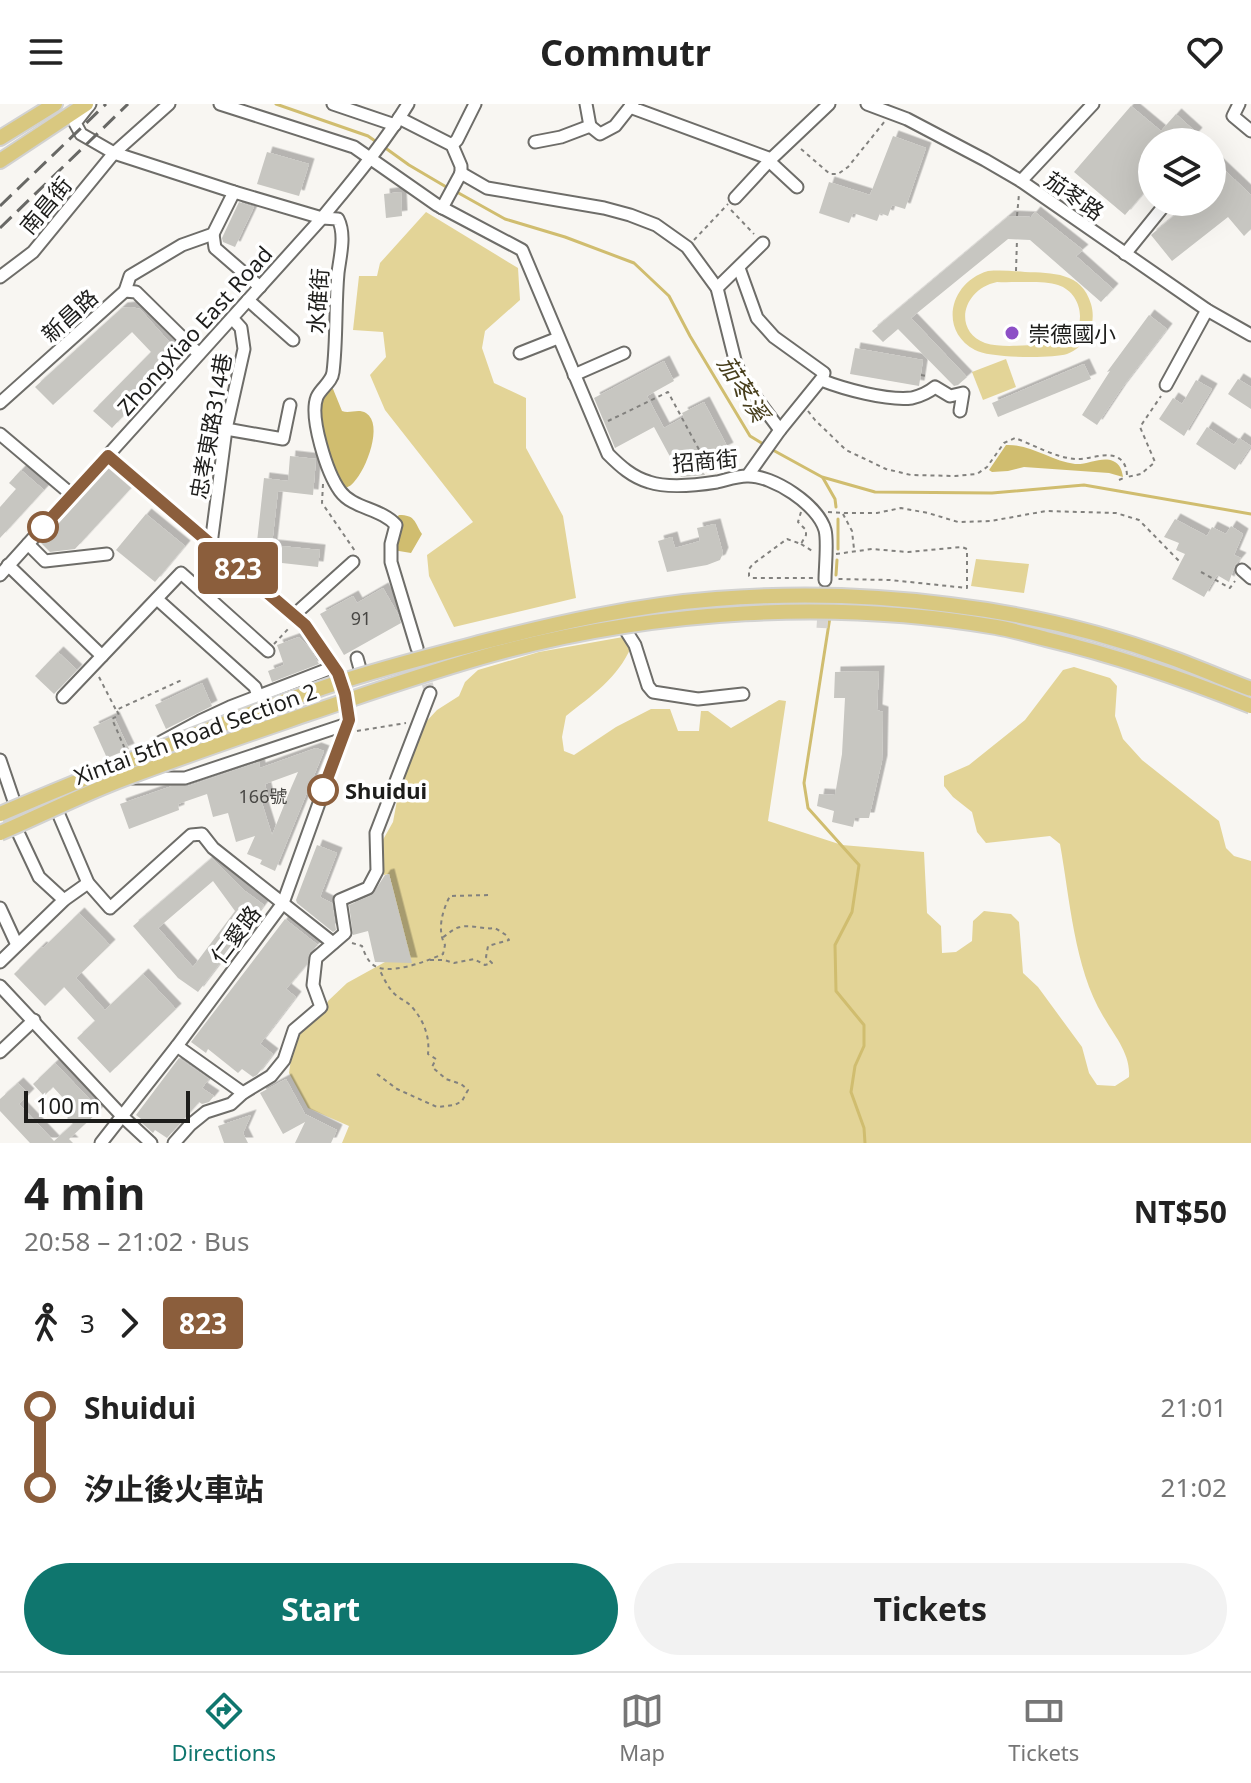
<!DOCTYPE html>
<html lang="en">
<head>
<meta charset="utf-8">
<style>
  :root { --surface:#fff; --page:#f2f2f2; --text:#222; --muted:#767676; --line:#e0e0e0; --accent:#0f766e }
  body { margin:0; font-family:"Noto Sans","Noto Sans TC",sans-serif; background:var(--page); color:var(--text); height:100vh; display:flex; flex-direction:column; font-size:30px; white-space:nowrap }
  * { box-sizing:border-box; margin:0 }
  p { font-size:26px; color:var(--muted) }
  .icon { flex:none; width:44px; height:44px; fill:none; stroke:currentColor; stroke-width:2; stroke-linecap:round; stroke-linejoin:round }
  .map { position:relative; height:1039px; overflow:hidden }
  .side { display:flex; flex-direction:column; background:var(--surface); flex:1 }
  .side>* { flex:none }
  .badge { padding:0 16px; border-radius:6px; font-size:28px; line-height:52px }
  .buttons { position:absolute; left:1138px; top:24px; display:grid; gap:16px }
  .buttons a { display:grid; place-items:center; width:88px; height:88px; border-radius:50%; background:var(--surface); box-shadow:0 8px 32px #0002; font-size:40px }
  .scale { position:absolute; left:24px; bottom:20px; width:166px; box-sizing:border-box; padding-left:8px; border:4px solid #1d1d1b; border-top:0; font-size:22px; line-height:28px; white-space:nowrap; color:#1d1d1b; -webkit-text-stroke:6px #fff; paint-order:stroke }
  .map>.badge { position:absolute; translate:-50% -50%; box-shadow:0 0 0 4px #fff }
  .legs { display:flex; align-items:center; gap:12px; height:88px; padding:0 24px; font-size:26px }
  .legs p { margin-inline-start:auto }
  .overview { display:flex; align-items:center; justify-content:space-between; height:136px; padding:0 24px }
  h1 { font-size:44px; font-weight:700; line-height:60px }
  .action { display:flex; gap:16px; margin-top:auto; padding:16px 24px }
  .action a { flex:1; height:92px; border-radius:48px; background:var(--accent); color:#fff; font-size:32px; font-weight:700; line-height:92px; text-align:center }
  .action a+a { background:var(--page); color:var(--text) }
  ul { padding:0 24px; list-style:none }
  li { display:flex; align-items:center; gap:28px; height:80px; font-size:30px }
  li i { display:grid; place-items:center; width:12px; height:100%; margin:0 10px; background:currentColor }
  li i::after { content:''; width:20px; height:20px; margin:-10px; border:6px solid; border-radius:50%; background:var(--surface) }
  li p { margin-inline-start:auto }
  li:first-child i { background:linear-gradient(#0000 50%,currentColor 0) }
  li:last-child i { background:linear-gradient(currentColor 50%,#0000 0) }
  header { display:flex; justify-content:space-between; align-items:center; height:104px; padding:0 24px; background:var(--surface); font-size:36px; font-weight:700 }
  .tabs { display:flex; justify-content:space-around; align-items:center; height:112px; border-top:2px solid var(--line); background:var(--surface); font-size:22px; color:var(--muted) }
  .tabs a { display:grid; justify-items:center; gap:4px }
  .tabs .selected { color:var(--accent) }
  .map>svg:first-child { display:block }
  .green { fill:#e3d497; fill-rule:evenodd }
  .water { fill:#d0bd6f }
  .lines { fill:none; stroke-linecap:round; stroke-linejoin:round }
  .stream { stroke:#d0bd6f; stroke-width:3 }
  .building { fill:#c7c6c1; fill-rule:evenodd; filter:url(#shadow) }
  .minor-tunnel { stroke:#d7d5d2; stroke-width:11; stroke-dasharray:11 5.5; stroke-linecap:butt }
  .minor-casing { stroke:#6e6d69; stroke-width:15 }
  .major-casing { stroke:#d2d2d1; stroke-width:18 }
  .path { stroke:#82817e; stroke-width:2; stroke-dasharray:4 4; stroke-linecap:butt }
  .minor { stroke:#fff; stroke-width:11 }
  .major { stroke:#d9c880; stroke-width:14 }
  .rail { stroke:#686865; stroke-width:3; stroke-dasharray:16 8; stroke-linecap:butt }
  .major-bridge-casing { stroke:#d2d2d1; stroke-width:18; stroke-linecap:butt }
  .major-bridge { stroke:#d9c880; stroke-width:14 }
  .line-1-casing { stroke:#fff; stroke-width:18 }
  .line-1 { stroke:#8b5e3c; stroke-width:12 }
  .poi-dot { fill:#8d50c6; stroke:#fff; stroke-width:3 }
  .stop-1-dot { fill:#fff; stroke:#8b5e3c; stroke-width:4 }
  .labels { text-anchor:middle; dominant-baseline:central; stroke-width:7; stroke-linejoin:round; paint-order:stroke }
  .number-label { font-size:18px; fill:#484744 }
  .street-label { font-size:22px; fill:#1d1d1b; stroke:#fff }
  .poi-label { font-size:22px; fill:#1d1d1b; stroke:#fff; text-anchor:start }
  .stop-label { font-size:22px; font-weight:bold; fill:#1d1d1b; stroke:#fff; text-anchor:start }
  .water-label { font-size:24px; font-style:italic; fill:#473e1c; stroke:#fff }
</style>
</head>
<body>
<header><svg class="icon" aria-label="menu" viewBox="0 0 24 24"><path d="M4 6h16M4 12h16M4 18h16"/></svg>Commutr<svg class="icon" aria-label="heart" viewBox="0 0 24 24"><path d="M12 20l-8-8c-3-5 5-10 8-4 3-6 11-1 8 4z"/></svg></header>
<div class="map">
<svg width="1251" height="1039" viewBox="0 0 1251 1039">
  <defs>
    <filter id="shadow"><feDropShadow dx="5.5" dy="-5.5" stdDeviation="0" flood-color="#0004"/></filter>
  </defs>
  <rect width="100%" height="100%" fill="#f8f6f2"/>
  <g class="green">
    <path d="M426 108 518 164 520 196 485 227 482 244 494 279 526 294V344L563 412 576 494 454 523 429 472 427 451 473 418 385 306 370 271 386 253 383 228 353 226 359 172H377L380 159Z"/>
    <path d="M988 167C1001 166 1013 167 1025 168 1052 169 1082 168 1091 200 1094 210 1093 220 1089 230 1085 238 1076 247 1067 250 1051 255 988 254 975 246 938 226 950 178 988 167ZM997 178C1013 179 1044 176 1058 181 1083 189 1089 226 1064 238 1057 242 1048 241 1040 241 1023 241 1001 244 985 239 952 226 963 185 997 178Z"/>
    <path d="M1006 255 1016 283 983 296 972 268Z"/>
    <path d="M976 455 1029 460 1024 489 971 482Z"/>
    <path d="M623 533 631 543C618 574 591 592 566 612L562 633 564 647 574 651 616 623 651 605H670L678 627H699L701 607H708L731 624 779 596 786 597 768 717 842 741 924 748 927 809 941 822 942 849 956 848 972 837 973 817 984 807 1011 810 1019 818 1023 869 1038 883 1082 943 1089 969 1097 981 1115 982 1129 973C1131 950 1114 931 1103 912 1074 863 1070 795 1060 740L1050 732 986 739 977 728 972 708 953 693 944 682V672L969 661 1025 616 1063 566 1074 563 1110 574 1117 582 1115 612 1123 635 1142 656 1219 717 1226 744 1234 752 1251 757V1039H342L349 1022 308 1004 289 969 294 934 303 923 323 908 328 897 347 879 385 858H411L389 770 384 771 380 741 393 718 398 691 424 620 437 606 459 592 465 578 478 566 539 548Z"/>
  </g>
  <g class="water">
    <path d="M331 280 342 307C350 310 358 304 366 309 384 320 366 366 354 378 351 382 349 382 344 385L340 381 322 336 319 300Z"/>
    <path d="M1006 341C1031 340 1051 357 1075 360 1087 361 1102 352 1113 357 1120 360 1122 366 1123 373L1109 369 1024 363 1008 367 992 368 989 366Z"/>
    <path d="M399 411C415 411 414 417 422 430L411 449 393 446 396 414Z"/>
  </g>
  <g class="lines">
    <g class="stream">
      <path d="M276 0 368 32 378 39"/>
      <path d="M384 43 409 61 448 84"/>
      <path d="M455 87 505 115 565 133 634 159 669 192 690 232 750 332 765 341"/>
      <path d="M771 345 822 373 875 388 992 389 1084 381 1251 410"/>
      <path d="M823 374 835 395 836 403"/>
      <path d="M838 415V445"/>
      <path d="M836 471 837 456"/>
      <path d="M830 513 804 679 808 704 859 761 852 808 835 841 836 887 864 921V942L855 962 851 988 864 1024 865 1039"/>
    </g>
  </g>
  <g class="building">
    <path d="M1131 2 1161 27 1176 10 1197 29 1189 38H1152V79L1125 111 1074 68Z"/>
    <path d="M893 32 926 44 905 105 892 101 888 112 880 109 877 117 853 109 849 119 819 109 829 78 870 91Z"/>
    <path d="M267 48 309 60 299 92 257 80Z"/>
    <path d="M1212 54 1251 91V125L1244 132 1228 113 1172 157 1151 131 1191 98H1212Z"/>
    <path d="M401 88 402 112 386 114 384 90Z"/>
    <path d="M239 98 254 103 235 143 223 138 222 134Z"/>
    <path d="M1035 108 1083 146 1076 152 1113 185 1101 198 1030 136 1008 135 911 214 967 273 958 281 954 282 898 225 883 238 872 227 1009 112 1031 113Z"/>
    <path d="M131 203 140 205 180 250 112 324 93 307 151 248 132 228 53 301 35 283 122 204Z"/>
    <path d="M1149 211 1167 225 1121 285 1097 321 1082 311 1110 267 1107 268Z"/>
    <path d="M855 244 923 256 919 282 850 270Z"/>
    <path d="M664 257 674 277 647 292 664 324 684 313 682 309 704 298 728 344 699 359 705 371 681 373 654 323 615 344 594 294Z"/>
    <path d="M1084 260 1091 275 998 313 992 299Z"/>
    <path d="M1238 275 1251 283V305L1228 290Z"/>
    <path d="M1196 276 1212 285 1184 332 1159 315 1173 294 1182 300Z"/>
    <path d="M1207 323 1234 341 1239 334 1251 342 1235 366 1196 340Z"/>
    <path d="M290 352 316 355 313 391 278 387 272 441 320 446 318 463 255 456 264 374 288 377Z"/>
    <path d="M108 364 131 384 75 445 50 448 41 439Z"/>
    <path d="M21 366 44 386 0 434V403L16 385 9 379Z"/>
    <path d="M146 410 185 442 155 478 116 446Z"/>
    <path d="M1175 415 1207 432 1212 423 1226 430 1231 422 1243 430 1234 451 1241 454 1235 461 1229 478 1217 471 1204 493 1172 475 1185 450 1176 446 1179 439 1164 433Z"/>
    <path d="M715 420 723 449 720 456 707 461 667 468 658 437 672 433 675 444 700 437 697 424Z"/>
    <path d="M383 484 398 510 401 519 344 551 320 510 353 492 357 499Z"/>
    <path d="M299 533 309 543 319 560 272 578 268 567 284 561 277 541Z"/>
    <path d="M58 548 77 566 54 590 35 572Z"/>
    <path d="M879 567 877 606 883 608 882 657 869 714H855L853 723 832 718 834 707 817 702 819 690 835 691 842 650 845 594H834L835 568Z"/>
    <path d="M202 579 212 602 166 625 155 601Z"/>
    <path d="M114 613 129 645 107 654 93 623Z"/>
    <path d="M316 644 324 647 275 767 260 760 262 756 247 750 255 732 236 738 228 709 213 713 207 690 178 700 179 706 129 725 120 700 172 682H188L259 658 260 664ZM298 668 291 684 272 731 262 699 269 697 265 680Z"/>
    <path d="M317 741 337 749 320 793 332 799 336 826 333 828 297 799 296 796Z"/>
    <path d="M212 754 245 787 264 801 198 888 178 874 133 822ZM213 777 235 807 193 863 158 824Z"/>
    <path d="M389 770 412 859 375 858 368 827 353 831 349 801 372 791 385 771Z"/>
    <path d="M79 809 110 841 76 874 105 906 143 870 176 905 110 969 77 934 95 917 64 883 45 902 14 870 41 843 43 844Z"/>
    <path d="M285 815 318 841 310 848 307 860 286 885 296 893 260 940 273 950 257 971 253 973 242 965 238 969 208 945 206 949 191 938Z"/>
    <path d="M179 954 209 975 202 984 214 992 209 998 202 1000 199 998 167 1034 155 1026 153 1029 142 1019 145 1018 136 1011Z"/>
    <path d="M55 959 100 1006 69 1035 73 1039H30L0 1007V995L18 979 29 990 19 1000 54 1037 73 1020 67 1014 75 1007 53 983 44 992 33 980Z"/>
    <path d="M286 975 305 1010 337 1026 331 1039H295L305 1018 283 1030 260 989Z"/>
    <path d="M251 1011 243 1029 248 1039H224L218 1022Z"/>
  </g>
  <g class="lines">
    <g class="minor-tunnel">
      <path d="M822 524 825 476"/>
      <path d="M418 548 430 589"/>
    </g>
    <defs>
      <g id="minor">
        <path d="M90 0 75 19 81 30 114 49 234 88 322 114 338 115C346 131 340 152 338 169 335 202 337 235 333 268 332 278 321 284 317 293 309 313 327 369 340 387 353 405 381 404 396 421L391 440V458L417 544"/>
        <path d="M220 0 354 43 437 101 522 146 608 350C620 362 632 373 649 378 667 384 698 381 717 378 726 376 737 372 747 372 773 371 818 401 825 426 828 437 825 464 825 476"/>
        <path d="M333 0 395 21"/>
        <path d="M633 0 630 3 771 55"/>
        <path d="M867 0 907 15 985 56 1021 77 1207 206 1251 231"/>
        <path d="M1239 0 1233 12 1251 27"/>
        <path d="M399 14 452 41 461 62V69"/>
        <path d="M590 22 600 30 615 22 630 3"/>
        <path d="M535 38 561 33 590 22 586 0"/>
        <path d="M452 41 457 36 475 0"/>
        <path d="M769 57 797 83"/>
        <path d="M461 69 487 84 604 104 630 111 656 121 687 143 717 184 736 260 745 279 780 326"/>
        <path d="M1021 77 1093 0"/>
        <path d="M735 94 771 55 829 0"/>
        <path d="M442 104 461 69"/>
        <path d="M213 130 215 144 260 183"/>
        <path d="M1125 150 1167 98"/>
        <path d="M739 164 757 214 774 233 824 269 823 273 780 326 748 371"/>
        <path d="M0 173 33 148 114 49 169 0"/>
        <path d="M717 184 763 139"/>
        <path d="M125 187 130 172 182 141 213 130 234 88"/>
        <path d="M248 196 293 236"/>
        <path d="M520 249 558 234"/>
        <path d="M574 271 624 249"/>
        <path d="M821 276C844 285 887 297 912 294 920 292 929 288 935 283L950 292 963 289 960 307"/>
        <path d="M1166 281 1207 206"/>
        <path d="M0 299 125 187 136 188 199 250"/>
        <path d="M226 325 283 335 290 301"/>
        <path d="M0 330 71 390"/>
        <path d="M108 352 305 521 338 569"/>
        <path d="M28 440 45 457 107 450"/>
        <path d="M211 440 226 325 244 245 241 224 232 214"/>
        <path d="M8 461 102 552"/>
        <path d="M1242 466 1251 474"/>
        <path d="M0 471 322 114C352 77 383 41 408 0"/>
        <path d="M157 495 255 583 258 592"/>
        <path d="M294 511 353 458"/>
        <path d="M623 522 635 541 648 582 653 588 698 595 743 590"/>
        <path d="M357 554 362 572"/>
        <path d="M63 593 181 469 268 547"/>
        <path d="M159 639 200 617 230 603 334 563"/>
        <path d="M0 656 16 703"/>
        <path d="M132 674H185L347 620"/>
        <path d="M56 704 88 779 110 804 191 731 202 730 213 744 333 839"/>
        <path d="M15 722 39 773 64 796"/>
        <path d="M0 804 17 841"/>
        <path d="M0 858 64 796 88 779"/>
        <path d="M0 882 123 1013 151 1039"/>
        <path d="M177 942 243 989"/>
        <path d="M0 948 34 916"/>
        <path d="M101 1039 177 942 283 799 349 616"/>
        <path d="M174 1039 190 1021 206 1008 231 1000 243 989 271 972 284 956 294 926 321 903 313 881 316 854 345 829 340 796 368 784 377 767 376 729 430 589"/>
      </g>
      <g id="major">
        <path d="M0 34 55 0"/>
        <path d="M0 57 86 0"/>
      </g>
    </defs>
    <use href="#minor" class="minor-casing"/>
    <use href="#major" class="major-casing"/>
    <g class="path">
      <path d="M801 45 830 70H838L848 63 885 17"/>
      <path d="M731 106 754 130"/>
      <path d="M1017 112 1019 90"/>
      <path d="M694 136 728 100"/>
      <path d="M1016 167 1017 135"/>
      <path d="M921 271 927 272"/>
      <path d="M808 307 815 316 846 346 886 365 911 371 955 372 977 370 987 363 1004 339 1015 334C1034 341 1056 354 1076 355 1089 356 1108 346 1120 355 1126 360 1127 367 1127 373L1141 370 1155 358 1140 323 1161 292"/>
      <path d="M608 317 668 288 711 368"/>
      <path d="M1119 376 1126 373"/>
      <path d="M323 380 322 399 355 447"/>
      <path d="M801 408 798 418 806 426V431L801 440 787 435 753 460 749 465V472L752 474H814"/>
      <path d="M828 408 842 409H877L901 404 928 409 958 418 991 417 1046 407 1116 409 1139 416 1181 459"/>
      <path d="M843 410 852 427 854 445"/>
      <path d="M801 440 814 448"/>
      <path d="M836 450 872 445 908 448 962 443 967 445V484L890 476 837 475"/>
      <path d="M1201 468 1230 484 1235 477"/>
      <path d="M274 540 289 524"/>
      <path d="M99 573 116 606 184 575"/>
      <path d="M117 607 119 611 112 615 125 645"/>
      <path d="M357 627 406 619"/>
      <path d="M352 839 362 842C364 848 367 855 371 859 385 874 427 857 443 850L445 841C437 826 442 807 450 792L491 791"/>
      <path d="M430 856H444L454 859 474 855 485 861 492 859 486 853 488 842 509 836 506 831 495 824C484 826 472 820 460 823 454 824 448 830 442 834"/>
      <path d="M377 970 397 985 437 1003 455 1001 462 997 468 986 461 980 446 975 432 963 436 955 428 950C430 933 424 917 412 903 408 898 402 896 397 892 388 885 384 874 379 865"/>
    </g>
    <use href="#minor" class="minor"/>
    <use href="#major" class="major"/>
    <g class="rail">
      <path d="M0 102 106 0"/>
      <path d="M0 124 128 0"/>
    </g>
    <defs>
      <g id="major-bridge">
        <path d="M0 710C106 665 213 622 322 584 373 566 427 553 479 539 557 519 636 501 716 495 793 489 874 491 950 501 1025 510 1102 528 1172 554 1199 564 1225 575 1251 585"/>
        <path d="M0 729C42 711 83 690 126 674 187 651 249 630 310 609 372 588 434 566 497 549 658 506 831 495 996 523 1013 526 1030 531 1046 535 1117 552 1184 575 1251 602"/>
      </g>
    </defs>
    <use href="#major-bridge" class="major-bridge-casing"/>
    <use href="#major-bridge" class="major-bridge"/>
  </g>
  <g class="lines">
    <defs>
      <path id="line-1" d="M43 423 108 352 305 521 338 569 345 590 349 616 323 686"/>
    </defs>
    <use href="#line-1" class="line-1-casing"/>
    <use href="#line-1" class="line-1"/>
  </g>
  <circle class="poi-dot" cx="1012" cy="229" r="8"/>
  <g class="stop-1-dot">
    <circle cx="43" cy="423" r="14"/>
    <circle cx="323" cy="686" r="14"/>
  </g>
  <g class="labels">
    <g class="number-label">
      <text x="361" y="514">91</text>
      <text x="263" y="692">166號</text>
    </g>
    <g class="street-label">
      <text transform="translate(1075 91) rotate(35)">茄苳路</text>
      <text transform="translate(45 101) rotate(-50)">南昌街</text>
      <text transform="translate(317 197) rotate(-86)">水碓街</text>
      <text transform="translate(69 211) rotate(-42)">新昌路</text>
      <text transform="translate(194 226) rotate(-48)">ZhongXiao East Road</text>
      <text transform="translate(210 322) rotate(-80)">忠孝東路314巷</text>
      <text transform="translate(705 356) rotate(-5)">招商街</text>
      <text transform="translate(195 629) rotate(-20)">Xintai 5th Road Section 2</text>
      <text transform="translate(235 830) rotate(-53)">仁愛路</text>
    </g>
    <g class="poi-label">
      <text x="1028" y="229">崇德國小</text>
    </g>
    <g class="stop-label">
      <text x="345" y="686">Shuidui</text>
    </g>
    <g class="water-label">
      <text transform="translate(744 284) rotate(58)">茄苳溪</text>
    </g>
  </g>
</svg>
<div class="buttons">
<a><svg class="icon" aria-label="layers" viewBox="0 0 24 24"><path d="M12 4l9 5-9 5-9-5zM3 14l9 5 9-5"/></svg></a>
</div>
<div class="scale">100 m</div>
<b class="badge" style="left:238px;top:464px;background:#8b5e3c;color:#fff">823</b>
</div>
<section class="side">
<div class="overview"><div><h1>4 min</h1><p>20:58 – 21:02 · Bus</p></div><b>NT$50</b></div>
<div class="legs"><svg class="icon" aria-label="walk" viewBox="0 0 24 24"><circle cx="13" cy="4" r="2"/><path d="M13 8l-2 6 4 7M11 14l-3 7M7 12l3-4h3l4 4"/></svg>3<svg class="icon" aria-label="forward" viewBox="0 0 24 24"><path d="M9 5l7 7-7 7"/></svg><b class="badge" style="background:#8b5e3c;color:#fff">823</b></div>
<ul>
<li><i style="color:#8b5e3c"></i><b>Shuidui</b><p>21:01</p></li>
<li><i style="color:#8b5e3c"></i><b>汐止後火車站</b><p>21:02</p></li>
</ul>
<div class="action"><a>Start</a><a>Tickets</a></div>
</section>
<nav class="tabs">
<a class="selected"><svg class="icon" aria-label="directions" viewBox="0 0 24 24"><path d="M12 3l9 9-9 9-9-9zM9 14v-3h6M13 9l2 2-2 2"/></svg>Directions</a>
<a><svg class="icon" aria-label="map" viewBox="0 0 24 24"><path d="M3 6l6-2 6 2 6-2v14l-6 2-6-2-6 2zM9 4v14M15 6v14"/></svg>Map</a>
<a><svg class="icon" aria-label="tickets" viewBox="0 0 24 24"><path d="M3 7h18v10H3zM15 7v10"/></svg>Tickets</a>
</nav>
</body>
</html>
